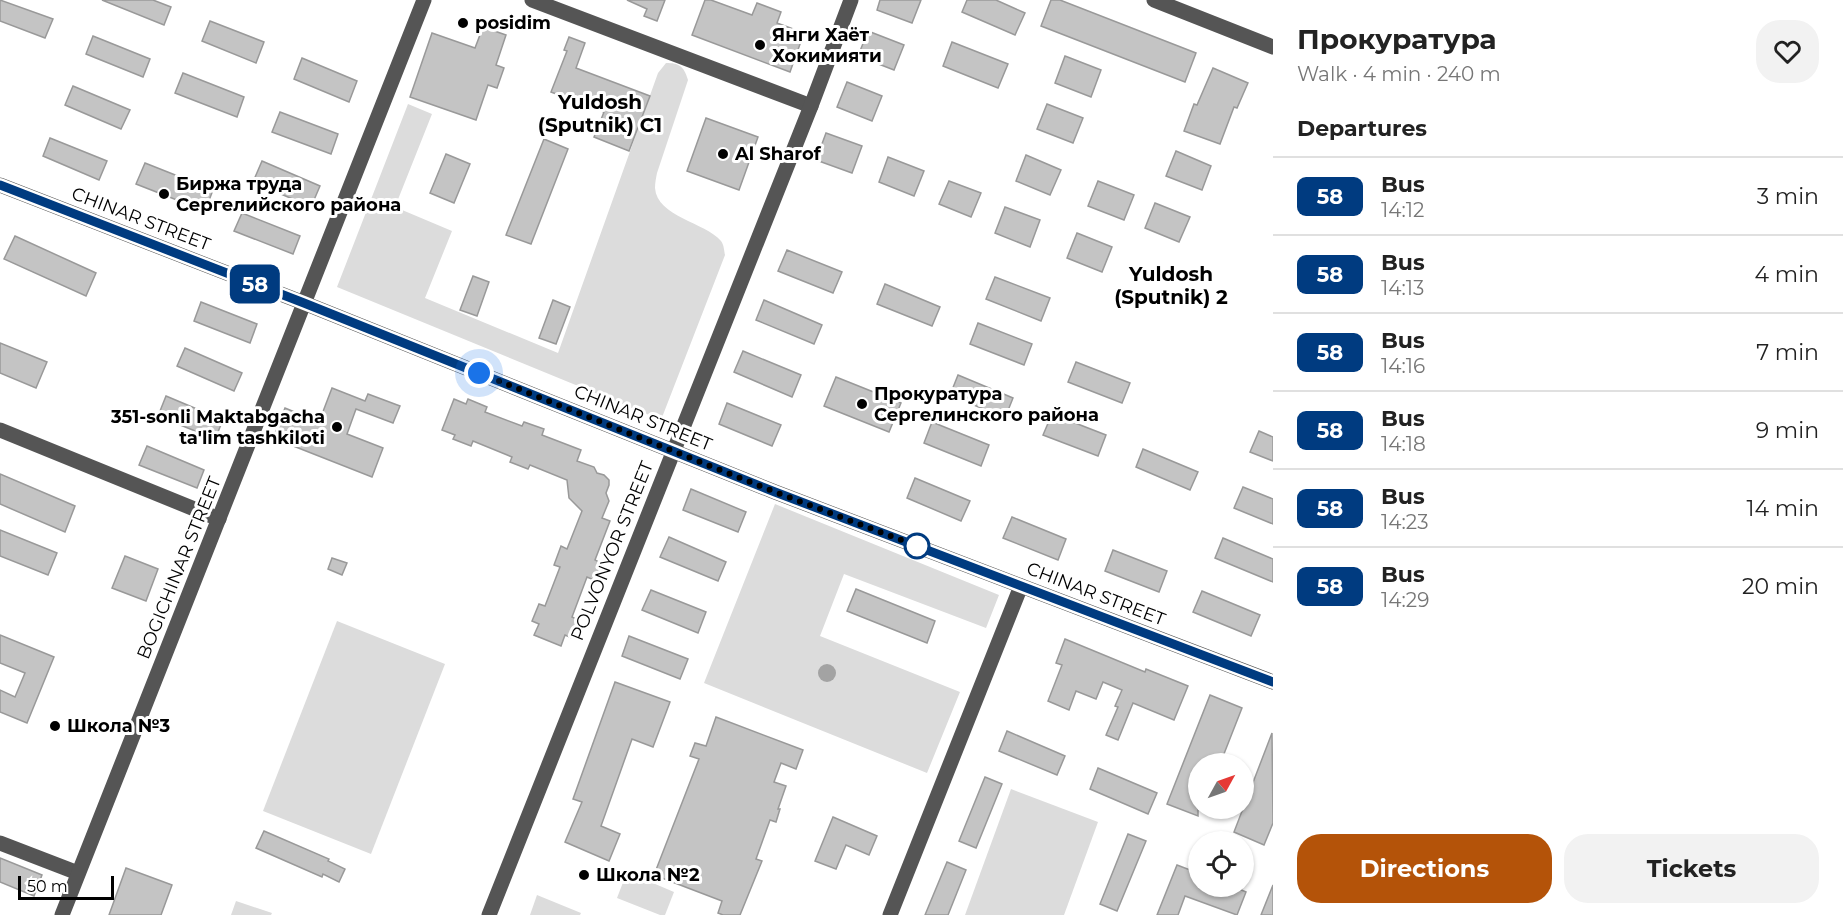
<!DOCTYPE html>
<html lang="en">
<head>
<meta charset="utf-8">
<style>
  :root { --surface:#fff; --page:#f2f2f2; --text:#222; --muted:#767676; --line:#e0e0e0; --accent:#b45309 }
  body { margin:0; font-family:Montserrat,sans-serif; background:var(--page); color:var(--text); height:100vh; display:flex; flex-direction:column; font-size:22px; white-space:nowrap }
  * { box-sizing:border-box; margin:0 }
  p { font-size:20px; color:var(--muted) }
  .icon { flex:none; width:33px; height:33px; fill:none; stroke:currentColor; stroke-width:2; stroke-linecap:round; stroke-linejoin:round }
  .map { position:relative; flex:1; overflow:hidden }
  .side { display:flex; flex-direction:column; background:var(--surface); width:570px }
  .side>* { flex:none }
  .badge { padding:0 12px; border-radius:9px; font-size:21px; line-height:39px }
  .needle { width:39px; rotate:50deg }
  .fabs { position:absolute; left:1188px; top:753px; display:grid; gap:12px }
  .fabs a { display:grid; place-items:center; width:66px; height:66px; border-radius:50%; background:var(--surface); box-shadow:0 2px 4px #0004; font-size:30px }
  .scale { position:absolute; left:18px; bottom:15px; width:96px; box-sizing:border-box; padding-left:6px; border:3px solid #000; border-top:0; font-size:16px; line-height:21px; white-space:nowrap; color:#000; -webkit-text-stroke:4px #fff; paint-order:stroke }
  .you { position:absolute; width:30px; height:30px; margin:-15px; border:4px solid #fff; border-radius:50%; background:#1a73e8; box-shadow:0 0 0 9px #1a73e833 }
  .map>.badge { position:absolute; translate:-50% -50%; box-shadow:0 0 0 3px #fff }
  h2 { padding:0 24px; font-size:22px; line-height:54px }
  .round { display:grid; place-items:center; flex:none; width:63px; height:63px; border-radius:24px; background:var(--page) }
  .head { display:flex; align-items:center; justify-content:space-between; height:102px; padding:0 24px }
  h1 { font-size:28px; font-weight:700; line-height:45px }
  .button { display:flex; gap:12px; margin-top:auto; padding:12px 24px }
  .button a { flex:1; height:69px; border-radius:24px; background:var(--accent); color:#fff; font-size:24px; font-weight:700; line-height:69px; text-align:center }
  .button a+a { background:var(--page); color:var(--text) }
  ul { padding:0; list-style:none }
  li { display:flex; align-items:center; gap:18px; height:78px; padding:0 24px; border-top:2px solid var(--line) }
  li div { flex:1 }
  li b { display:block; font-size:22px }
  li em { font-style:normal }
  li .badge { min-width:66px; font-weight:700; text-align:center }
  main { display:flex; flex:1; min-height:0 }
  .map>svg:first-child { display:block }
  .green { fill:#dcdcdc }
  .water { fill:#a3a3a3 }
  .building { fill:#c4c4c4; stroke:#999; stroke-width:1.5 }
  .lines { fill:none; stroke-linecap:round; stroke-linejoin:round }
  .minor { stroke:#555; stroke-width:15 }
  .line-casing { stroke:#fff; stroke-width:14 }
  .line { stroke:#003b80; stroke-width:9 }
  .walk { stroke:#000; stroke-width:6; stroke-dasharray:0 10.8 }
  .poi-dot { fill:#000; stroke:#fff; stroke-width:2 }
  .stop-dot { fill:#fff; stroke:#003b80; stroke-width:3 }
  .labels { text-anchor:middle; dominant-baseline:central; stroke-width:6; stroke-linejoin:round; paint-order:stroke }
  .poi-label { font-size:18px; font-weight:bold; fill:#000; stroke:#fff; text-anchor:start }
  .street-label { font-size:18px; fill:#000; stroke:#fff }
  .neighbourhood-label { font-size:20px; font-weight:bold; fill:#000; stroke:#fff }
</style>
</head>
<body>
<main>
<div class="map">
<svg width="1273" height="915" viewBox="0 0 1273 915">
  <rect width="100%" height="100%" fill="#fff"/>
  <g class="green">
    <path d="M666 63C679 63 684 66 688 80L657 173C656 178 655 183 655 188 657 217 705 222 721 241 724 245 724 250 725 255L661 420 337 287 408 104 432 114 395 207 452 231 425 298 558 353 658 73Z"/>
    <path d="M775 504 999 595 986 628 844 574 820 636 960 692 927 773 704 683Z"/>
    <path d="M337 621 445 664 371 854 263 811Z"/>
    <path d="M1011 789 1098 822 1064 915H965Z"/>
    <path d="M627 872 674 892 665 915H660L617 898Z"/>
    <path d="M537 895 581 913 580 915H530Z"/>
    <path d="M236 901 272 913 271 915H231Z"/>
  </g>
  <circle class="water" cx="827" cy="673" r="9"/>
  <g class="building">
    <path d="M0 0 53 19 45 38 0 21Z"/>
    <path d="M102 0H153L171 7 164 25Z"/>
    <path d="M627 0H665L657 21 644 16 647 9Z"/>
    <path d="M705 0H711L752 15 757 3 781 12 777 23 804 33 790 72 692 35Z"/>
    <path d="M880 0H921L912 23 877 10Z"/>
    <path d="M967 0H996L1025 13 1015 35 962 12Z"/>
    <path d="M1051 0H1060L1196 53 1185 82 1041 26Z"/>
    <path d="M210 21 264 42 256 63 202 41Z"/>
    <path d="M483 27 506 35 496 65 504 68 497 88 488 85 476 120 410 97 432 33 475 48Z"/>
    <path d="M868 31 904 45 894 70 858 56Z"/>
    <path d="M93 36 150 59 143 77 86 54Z"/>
    <path d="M569 37 585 43 576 68 650 96 629 151 594 137 604 112 551 92 567 51 564 50Z"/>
    <path d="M952 42 1008 64 998 88 943 66Z"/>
    <path d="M1065 56 1101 70 1091 97 1055 83Z"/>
    <path d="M302 58 357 81 349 102 294 79Z"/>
    <path d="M1213 68 1248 83 1237 108 1234 107 1220 144 1184 131 1194 104 1197 105Z"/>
    <path d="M183 73 244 97 237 117 175 93Z"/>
    <path d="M847 82 882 96 872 121 837 107Z"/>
    <path d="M73 86 130 110 121 129 65 105Z"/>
    <path d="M1047 104 1083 118 1073 143 1037 129Z"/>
    <path d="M280 112 338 134 331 154 272 132Z"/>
    <path d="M706 118 758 137 739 190 687 171Z"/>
    <path d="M826 133 862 146 852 173 816 160Z"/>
    <path d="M50 138 107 161 99 180 43 156Z"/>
    <path d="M544 139 568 149 531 244 506 235Z"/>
    <path d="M1176 151 1211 166 1202 190 1166 176Z"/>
    <path d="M446 154 470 164 454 203 430 193Z"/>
    <path d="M1026 155 1061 170 1050 195 1016 181Z"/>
    <path d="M888 157 924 171 914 196 879 182Z"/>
    <path d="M262 161 320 186 311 207 253 182Z"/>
    <path d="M145 163 213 190 205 211 136 184Z"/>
    <path d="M949 181 981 193 971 217 939 204Z"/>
    <path d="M1098 181 1134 195 1124 220 1088 206Z"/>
    <path d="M1155 203 1190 217 1179 242 1145 228Z"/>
    <path d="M1005 207 1040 220 1030 247 995 233Z"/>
    <path d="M242 213 300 236 293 254 234 231Z"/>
    <path d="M1077 233 1112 247 1102 272 1067 258Z"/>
    <path d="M15 236 96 273 86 296 4 259Z"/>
    <path d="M787 250 842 272 833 293 778 271Z"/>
    <path d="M473 276 489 282 477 316 460 310Z"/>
    <path d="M995 277 1050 298 1041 321 986 299Z"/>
    <path d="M885 284 940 307 932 326 877 304Z"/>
    <path d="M553 300 570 307 556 344 539 338Z"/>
    <path d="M764 300 822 325 814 344 756 320Z"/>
    <path d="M201 302 257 324 250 343 194 321Z"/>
    <path d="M978 323 1032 344 1024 365 970 344Z"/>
    <path d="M0 343 47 362 36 388 0 373Z"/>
    <path d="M185 348 242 373 234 391 177 366Z"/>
    <path d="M743 351 801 375 792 397 734 372Z"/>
    <path d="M1076 362 1130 383 1122 403 1068 382Z"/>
    <path d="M958 375 1013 398 1005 418 950 395Z"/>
    <path d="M836 377 901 403 889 432 824 406Z"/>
    <path d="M332 388 365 401 368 394 400 406 393 423 356 409 347 434 383 448 372 477 273 438 285 408 319 422Z"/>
    <path d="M166 396 223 420 215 439 158 416Z"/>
    <path d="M454 399 466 404 468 399 487 407 485 412 522 426 524 422 544 429 542 435 581 450 577 461 594 467 597 473 604 475 609 480V485L606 493 609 501 602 518 610 521 595 560 601 563 594 580 587 577 572 617 579 620 572 638 565 635 561 646 534 635 539 624 532 621 539 604 545 606 560 567 554 565 561 546 567 549 582 511 569 498 567 480 530 465 528 469 510 462 512 457 473 441 471 446 453 439 455 435 442 430Z"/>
    <path d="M727 403 781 425 772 446 719 424Z"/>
    <path d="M1052 414 1106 435 1098 456 1043 435Z"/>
    <path d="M932 422 989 445 981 466 924 443Z"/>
    <path d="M1259 431 1273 437V461L1250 452Z"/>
    <path d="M147 446 204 470 197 488 139 465Z"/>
    <path d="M1143 449 1198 472 1190 490 1136 467Z"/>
    <path d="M0 474 75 506 65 532 0 504Z"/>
    <path d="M915 478 970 501 961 521 907 498Z"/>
    <path d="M1243 487 1273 499V524L1234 508Z"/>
    <path d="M691 489 746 512 738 532 683 510Z"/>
    <path d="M1012 517 1066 539 1058 560 1003 538Z"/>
    <path d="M0 530 57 553 48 575 0 556Z"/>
    <path d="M669 537 726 562 718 581 660 557Z"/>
    <path d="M1223 538 1273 559V582L1215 558Z"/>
    <path d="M1113 550 1167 571 1159 592 1105 571Z"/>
    <path d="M125 556 158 569 146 601 112 588Z"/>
    <path d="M332 558 347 563 342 575 328 569Z"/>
    <path d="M856 589 935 621 927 643 847 611Z"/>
    <path d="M651 590 706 612 698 633 642 610Z"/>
    <path d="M1202 591 1260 615 1251 636 1193 612Z"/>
    <path d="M0 635 54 657 27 723 0 712V690L15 697 25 673 0 663Z"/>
    <path d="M629 636 688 659 680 679 622 656Z"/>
    <path d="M1065 639 1145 672 1146 669 1188 686 1174 720 1133 703 1118 740 1106 735 1118 707 1115 706 1122 690 1103 682 1096 699 1076 691 1069 710 1048 701 1062 665 1056 663Z"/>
    <path d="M615 682 670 702 653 747 632 739 601 826 620 834 609 861 565 842 582 802 573 799Z"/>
    <path d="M1210 695 1242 708 1220 764H1198V816L1167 804Z"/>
    <path d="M716 717 803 750 796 769 781 763 774 782 786 786 778 809H780L776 822 770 820 756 859 762 861 740 915H723L718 913 722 901 654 875 699 759 690 756 695 743 706 746Z"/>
    <path d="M1007 731 1065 756 1057 775 999 751Z"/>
    <path d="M1272 733 1273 823 1264 845 1234 832Z"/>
    <path d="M1098 768 1157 793 1148 814 1090 789Z"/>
    <path d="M985 777 1002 784 976 848 959 841Z"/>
    <path d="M833 817 877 836 869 855 846 845 836 869 815 861Z"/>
    <path d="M264 831 329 859 328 861 345 869 339 882 323 874 322 877 256 848Z"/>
    <path d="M1128 834 1146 841 1117 911 1100 904Z"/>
    <path d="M0 858 42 875 34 896 0 882Z"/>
    <path d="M947 862 966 870 948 915H925Z"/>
    <path d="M1177 865 1198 873V886H1232L1246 892 1237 915 1185 896 1178 915H1157Z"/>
    <path d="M126 868 172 885 161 915H109Z"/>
    <path d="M1273 885V915H1261Z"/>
  </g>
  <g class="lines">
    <g class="minor">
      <path d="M532 0 811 106"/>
      <path d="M1154 0 1273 47"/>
      <path d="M0 185 304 303 775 492 1273 682"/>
      <path d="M0 430 219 519"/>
      <path d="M0 843 78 873"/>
      <path d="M62 915 424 0"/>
      <path d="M489 915 811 106 851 0"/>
      <path d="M890 915 1021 586"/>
    </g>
  </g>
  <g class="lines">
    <defs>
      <path id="line" d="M0 185 304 303 775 492 1273 682"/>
    </defs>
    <use href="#line" class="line-casing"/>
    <use href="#line" class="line"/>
    <path class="walk" d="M479 373 775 492 917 546"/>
  </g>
  <g class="poi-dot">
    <circle cx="463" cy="23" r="6"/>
    <circle cx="760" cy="45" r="6"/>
    <circle cx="723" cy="154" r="6"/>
    <circle cx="164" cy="194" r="6"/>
    <circle cx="862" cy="404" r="6"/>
    <circle cx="337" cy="427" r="6"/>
    <circle cx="55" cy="726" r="6"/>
    <circle cx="584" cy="875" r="6"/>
  </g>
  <circle class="stop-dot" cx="917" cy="546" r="12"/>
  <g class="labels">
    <g class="poi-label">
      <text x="475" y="23">posidim</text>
      <text x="772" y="35">Янги Хаёт<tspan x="772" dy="21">Хокимияти</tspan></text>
      <text x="735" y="154">Al Sharof</text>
      <text x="176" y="184">Биржа труда<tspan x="176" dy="21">Сергелийского района</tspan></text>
      <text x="874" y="394">Прокуратура<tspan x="874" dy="21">Сергелинского района</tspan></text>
      <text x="325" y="417" text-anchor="end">351-sonli Maktabgacha<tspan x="325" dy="21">ta'lim tashkiloti</tspan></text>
      <text x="67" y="726">Школа №3</text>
      <text x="596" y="875">Школа №2</text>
    </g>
    <g class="street-label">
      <text transform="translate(141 219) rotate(21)">CHINAR STREET</text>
      <text transform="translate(643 418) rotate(22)">CHINAR STREET</text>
      <text transform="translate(612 551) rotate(-68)">POLVONYOR STREET</text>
      <text transform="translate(179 568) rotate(-68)">BOGICHINAR STREET</text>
      <text transform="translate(1096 594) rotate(21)">CHINAR STREET</text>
    </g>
    <g class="neighbourhood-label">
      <text x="600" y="102">Yuldosh<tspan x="600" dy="23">(Sputnik) C1</tspan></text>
      <text x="1171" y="274">Yuldosh<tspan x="1171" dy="23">(Sputnik) 2</tspan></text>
    </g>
  </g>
</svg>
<div class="fabs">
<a><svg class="needle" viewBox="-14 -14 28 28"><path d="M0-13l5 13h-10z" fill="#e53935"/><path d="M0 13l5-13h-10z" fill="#767676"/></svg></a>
<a><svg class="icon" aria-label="locate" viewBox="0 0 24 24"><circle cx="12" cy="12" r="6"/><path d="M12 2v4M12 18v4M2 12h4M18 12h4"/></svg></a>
</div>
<div class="scale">50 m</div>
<div class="you" style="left:479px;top:373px"></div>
<b class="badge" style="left:255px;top:284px;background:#003b80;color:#fff">58</b>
</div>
<section class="side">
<div class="head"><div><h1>Прокуратура</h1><p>Walk · 4 min · 240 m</p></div><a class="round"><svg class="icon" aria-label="heart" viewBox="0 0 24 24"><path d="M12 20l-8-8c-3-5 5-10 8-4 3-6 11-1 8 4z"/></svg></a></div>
<h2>Departures</h2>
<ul>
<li><span class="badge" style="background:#003b80;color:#fff">58</span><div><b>Bus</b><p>14:12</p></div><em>3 min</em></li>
<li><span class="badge" style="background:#003b80;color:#fff">58</span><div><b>Bus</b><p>14:13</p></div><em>4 min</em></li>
<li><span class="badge" style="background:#003b80;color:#fff">58</span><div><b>Bus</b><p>14:16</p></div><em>7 min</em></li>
<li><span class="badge" style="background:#003b80;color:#fff">58</span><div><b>Bus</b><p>14:18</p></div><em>9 min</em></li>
<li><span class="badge" style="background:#003b80;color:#fff">58</span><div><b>Bus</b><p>14:23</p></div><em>14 min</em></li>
<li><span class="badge" style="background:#003b80;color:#fff">58</span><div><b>Bus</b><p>14:29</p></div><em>20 min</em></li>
</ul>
<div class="button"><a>Directions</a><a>Tickets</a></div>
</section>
</main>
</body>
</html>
